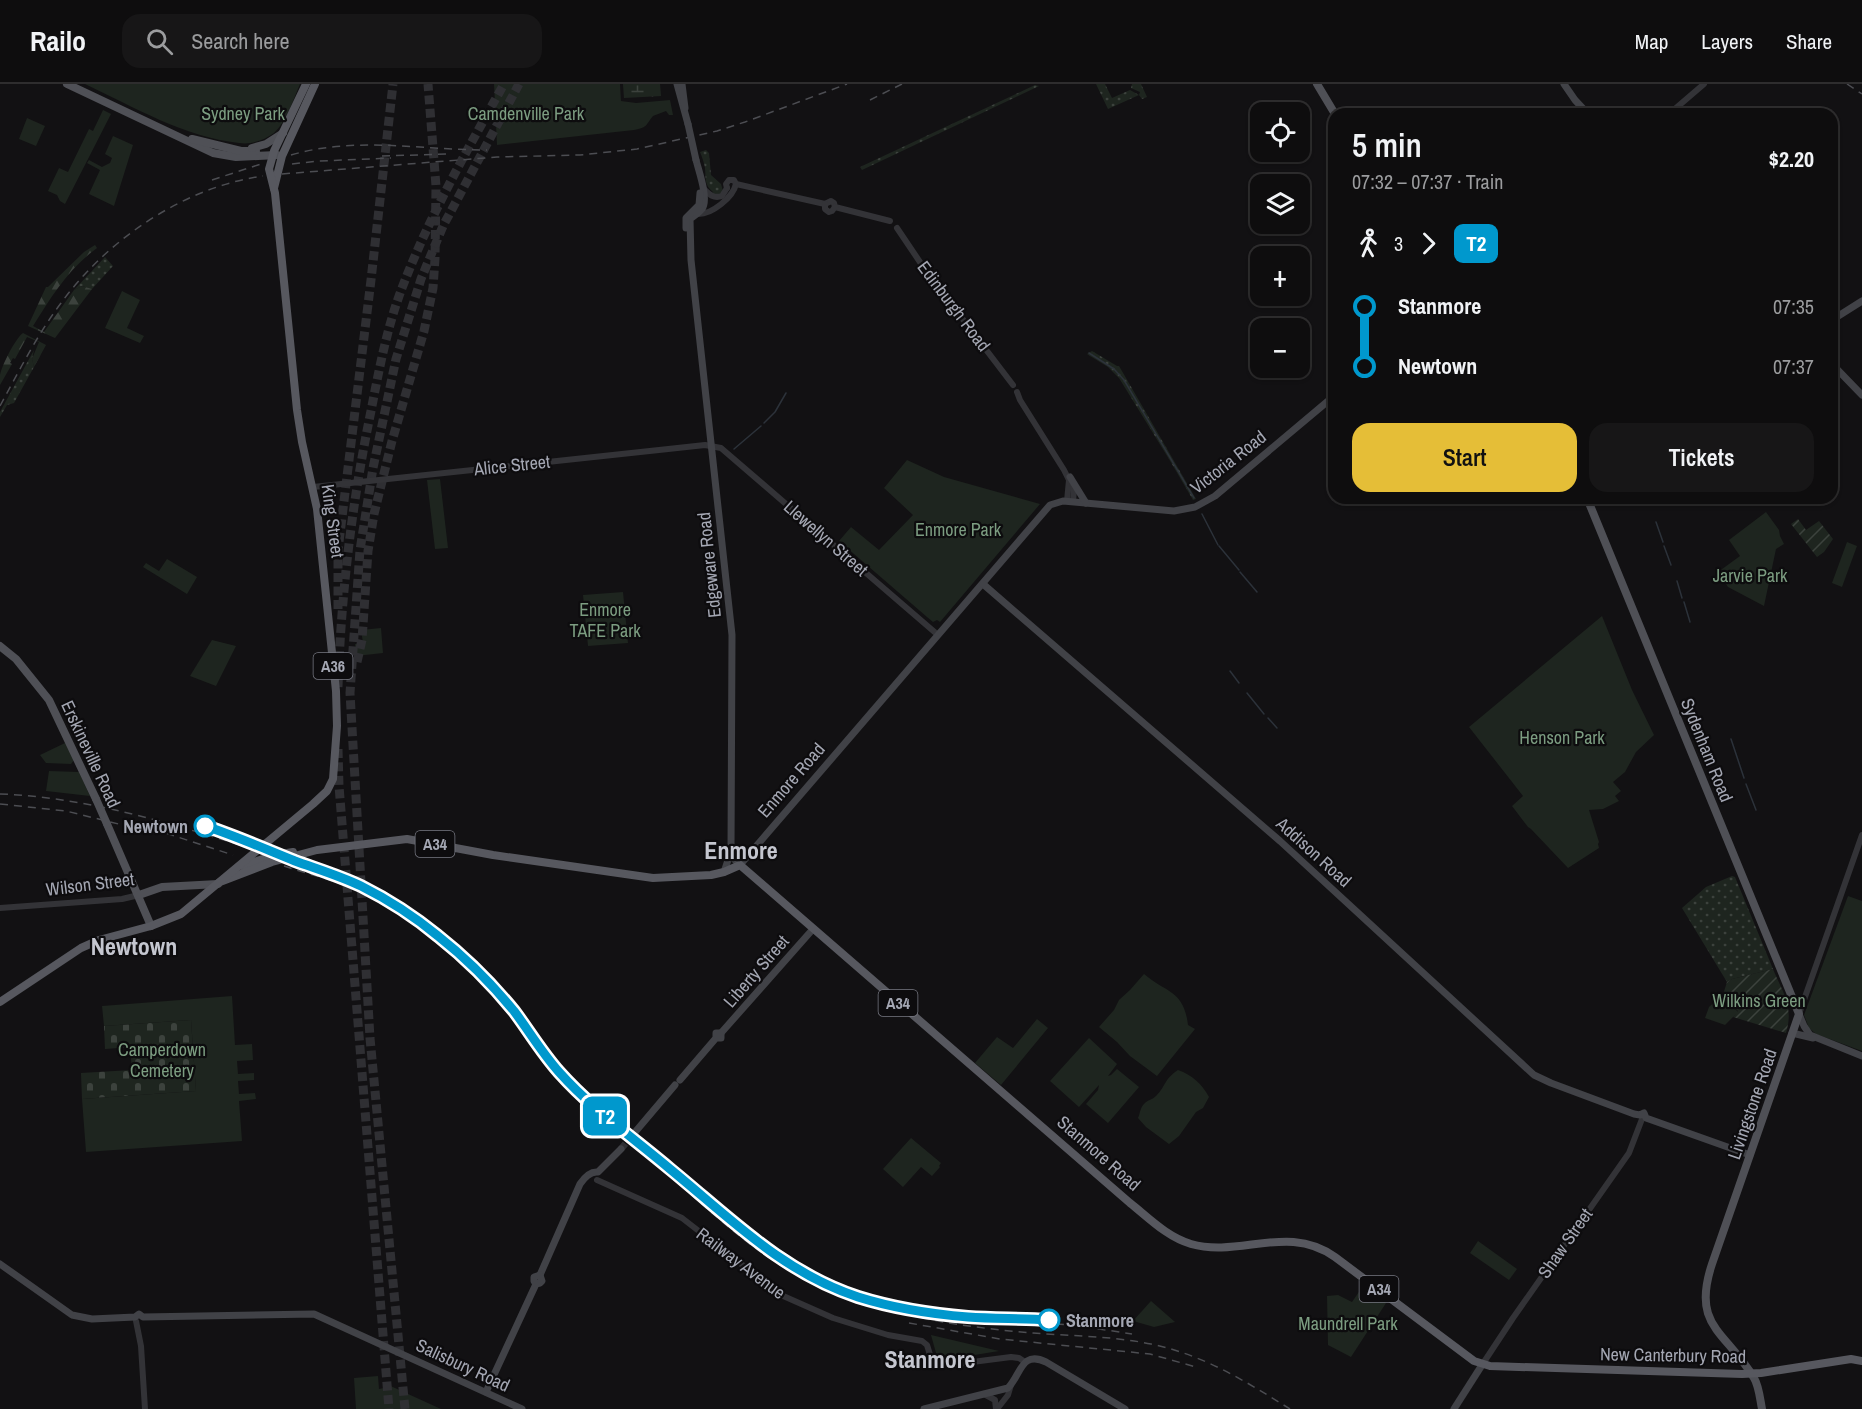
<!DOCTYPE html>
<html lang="en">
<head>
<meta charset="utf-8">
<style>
  :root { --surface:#0e0d0e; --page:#171617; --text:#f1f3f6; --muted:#9b9c9e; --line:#2e2d2e; --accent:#e5be37 }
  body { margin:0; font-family:"Archivo Narrow",sans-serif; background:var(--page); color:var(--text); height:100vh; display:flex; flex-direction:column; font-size:22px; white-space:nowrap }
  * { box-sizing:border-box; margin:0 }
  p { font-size:20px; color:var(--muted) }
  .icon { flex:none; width:33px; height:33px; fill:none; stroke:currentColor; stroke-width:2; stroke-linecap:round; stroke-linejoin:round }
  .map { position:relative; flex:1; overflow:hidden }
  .panel { position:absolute; left:1328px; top:24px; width:510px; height:396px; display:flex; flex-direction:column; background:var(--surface); border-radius:18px; box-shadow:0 2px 4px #0004,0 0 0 2px var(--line) }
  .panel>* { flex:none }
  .badge { padding:0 12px; border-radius:9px; font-size:21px; line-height:39px }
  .fabs { position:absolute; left:1250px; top:18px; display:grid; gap:12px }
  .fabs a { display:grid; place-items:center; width:60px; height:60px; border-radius:12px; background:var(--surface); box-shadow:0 2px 4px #0004,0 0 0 2px var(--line); font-size:30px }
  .map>.badge { position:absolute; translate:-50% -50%; box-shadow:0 0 0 3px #fff }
  .legs { display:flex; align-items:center; gap:9px; height:66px; padding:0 24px; font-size:20px }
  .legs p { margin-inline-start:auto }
  .headline { display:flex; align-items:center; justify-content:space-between; height:102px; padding:0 24px }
  h1 { font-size:33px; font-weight:600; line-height:45px }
  .cta { display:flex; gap:12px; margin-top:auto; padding:12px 24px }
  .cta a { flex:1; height:69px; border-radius:18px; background:var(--accent); color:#111; font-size:24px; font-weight:600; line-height:69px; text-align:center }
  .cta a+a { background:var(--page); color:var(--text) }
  ul { padding:0 24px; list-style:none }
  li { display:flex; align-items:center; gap:21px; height:60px; font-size:22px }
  li i { display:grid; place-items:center; width:9px; height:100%; margin:0 8px; background:currentColor }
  li i::after { content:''; width:15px; height:15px; margin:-8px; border:4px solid; border-radius:50%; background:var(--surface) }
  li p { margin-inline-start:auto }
  li:first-child i { background:linear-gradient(#0000 50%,currentColor 0) }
  li:last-child i { background:linear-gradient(currentColor 50%,#0000 0) }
  header { display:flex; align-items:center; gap:36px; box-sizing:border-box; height:84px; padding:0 30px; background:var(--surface); border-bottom:2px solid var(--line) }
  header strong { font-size:28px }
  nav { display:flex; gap:33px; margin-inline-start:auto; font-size:21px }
  .search { width:420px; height:54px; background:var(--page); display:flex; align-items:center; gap:15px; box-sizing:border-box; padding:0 21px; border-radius:18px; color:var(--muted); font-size:22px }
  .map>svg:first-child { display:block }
  .grass { fill:url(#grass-dots) }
  .forest { fill:url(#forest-firs) }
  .wetland { fill:url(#wetland-marsh) }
  .cemetery { fill:url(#cemetery-stones) }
  .park { fill:#1e251f }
  .garden { fill:url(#garden-furrows) }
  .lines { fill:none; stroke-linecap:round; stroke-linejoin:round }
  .stream { stroke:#2c323a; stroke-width:1.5 }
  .secondary-tunnel { stroke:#2f2f33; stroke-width:7; stroke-dasharray:7 3.5; stroke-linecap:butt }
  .motorway-tunnel { stroke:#2f2f33; stroke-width:9; stroke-dasharray:9 4.5; stroke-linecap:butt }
  .tertiary { stroke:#333337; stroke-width:6 }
  .secondary { stroke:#414247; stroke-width:7 }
  .primary { stroke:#4f5056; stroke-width:8 }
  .trunk { stroke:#57585f; stroke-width:8 }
  .rail { stroke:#4c4d52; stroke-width:1.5; stroke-dasharray:8 6; stroke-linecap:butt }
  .secondary-bridge { stroke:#414247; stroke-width:7 }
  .primary-bridge { stroke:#4f5056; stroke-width:8 }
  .line-1-casing { stroke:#fff; stroke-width:14 }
  .line-1 { stroke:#0098cd; stroke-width:9 }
  .stop-1-dot { fill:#fff; stroke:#0098cd; stroke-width:3 }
  .labels { text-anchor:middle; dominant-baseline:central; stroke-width:4.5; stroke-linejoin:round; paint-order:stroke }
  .shield { fill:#0d0c0e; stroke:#777882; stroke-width:1.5 }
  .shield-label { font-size:16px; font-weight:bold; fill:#a4a7b3 }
  .park-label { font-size:18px; fill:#7c9d81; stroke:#0d0c0e }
  .street-label { font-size:18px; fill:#a4a7b3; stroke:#0d0c0e }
  .stop-label { font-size:18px; font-weight:bold; fill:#a4a7b3; stroke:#0d0c0e; text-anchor:end }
  .district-label { font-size:24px; font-weight:bold; fill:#c4c6cf; stroke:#0d0c0e }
</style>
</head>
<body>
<header>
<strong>Railo</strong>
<div class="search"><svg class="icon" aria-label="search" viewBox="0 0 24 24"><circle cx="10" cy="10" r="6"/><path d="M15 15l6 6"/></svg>Search here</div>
<nav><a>Map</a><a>Layers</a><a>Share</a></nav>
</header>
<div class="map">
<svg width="1862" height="1325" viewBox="0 0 1862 1325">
  <defs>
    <pattern id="grass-dots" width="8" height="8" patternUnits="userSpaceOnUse" patternTransform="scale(1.5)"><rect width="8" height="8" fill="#1e251f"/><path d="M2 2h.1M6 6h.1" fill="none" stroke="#3c423d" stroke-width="1.8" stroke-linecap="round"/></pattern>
    <pattern id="forest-firs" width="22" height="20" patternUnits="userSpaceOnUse" patternTransform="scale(1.5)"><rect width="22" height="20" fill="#1e251f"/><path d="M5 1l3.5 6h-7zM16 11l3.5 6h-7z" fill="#3c423d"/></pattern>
    <pattern id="wetland-marsh" width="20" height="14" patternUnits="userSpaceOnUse" patternTransform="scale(1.5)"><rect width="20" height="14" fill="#1e251f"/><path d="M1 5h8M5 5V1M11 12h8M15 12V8" fill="none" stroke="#3c423d"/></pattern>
    <pattern id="cemetery-stones" width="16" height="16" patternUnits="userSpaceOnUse" patternTransform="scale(1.5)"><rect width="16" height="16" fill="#1e251f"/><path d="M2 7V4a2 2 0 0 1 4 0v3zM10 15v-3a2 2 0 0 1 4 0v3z" fill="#3c423d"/></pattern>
    <pattern id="garden-furrows" width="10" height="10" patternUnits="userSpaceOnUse" patternTransform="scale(1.5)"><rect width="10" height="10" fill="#1e251f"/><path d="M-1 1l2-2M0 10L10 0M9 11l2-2" fill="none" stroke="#3c423d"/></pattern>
  </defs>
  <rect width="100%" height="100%" fill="#121113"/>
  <g class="grass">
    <path d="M1096 0H1105L1112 14 1130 6 1139 11 1140 8 1131 4 1132 0H1141L1147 13 1142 15 1139 11 1108 25Z"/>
    <path d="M1035 1 1039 2 862 86 860 83Z"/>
    <path d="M706 66 709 69 711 91 721 100 723 107 720 110H712L713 108C704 101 706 94 705 84 704 78 702 73 700 68Z"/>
    <path d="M105 173 113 182 92 205 82 202 74 206Z"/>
    <path d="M34 266 32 275 34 283 14 319 7 321 0 333V328Z"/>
    <path d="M1092 267 1117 282H1119L1196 415 1193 416 1169 375 1119 294 1108 283 1087 270Z"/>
    <path d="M1732 792 1735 793 1773 885 1732 895 1727 898 1682 824 1706 803Z"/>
  </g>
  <g class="forest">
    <path d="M95 161 97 164C69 184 51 213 33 242L44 248 74 206 82 202 92 205 55 254 28 242 46 203H48L84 168Z"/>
    <path d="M23 249 46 261 34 283 32 275 39 258 27 253 15 275 13 274 10 279 12 280 0 301C0 298 0 295 0 291 2 281 15 255 23 249Z"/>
  </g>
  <path class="wetland" d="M623 0H660L661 12 624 14Z"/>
  <path class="cemetery" d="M191 936 196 1007 82 1015 81 989 132 986 130 963 105 965 104 942Z"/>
  <g class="park">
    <path d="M85 0H300C293 16 287 37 274 49 264 56 252 61 239 59 184 53 134 23 85 0Z"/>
    <path d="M494 0H620L621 17 636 19 670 16 673 31H669L666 27 653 32C645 42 648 43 634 46L497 61Z"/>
    <path d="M103 26 111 30 65 120 60 117 57 111 48 107 59 84 68 88 89 45 93 47Z"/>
    <path d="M27 34 45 42 36 62 19 55Z"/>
    <path d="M113 52 133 61 114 122 89 110 100 86 87 79 89 76 102 83 110 79 112 74 105 70Z"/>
    <path d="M122 207 140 216 127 244 144 252 140 259 105 244Z"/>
    <path d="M907 376 944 393 1040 420 940 538 937 536 933 538 927 533 839 457 851 443 879 466 913 431 884 404Z"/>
    <path d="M440 395 448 464 435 465 427 396Z"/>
    <path d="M1766 428 1779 446 1780 452 1784 460 1776 465 1764 522 1728 503 1718 488 1740 472 1729 456Z"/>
    <path d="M1847 458 1857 462 1842 503 1832 499Z"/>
    <path d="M167 475 197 493 187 510 143 483 146 479 159 487Z"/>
    <path d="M623 508 628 559 588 562 583 511Z"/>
    <path d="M1602 532 1632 606 1654 651 1636 668 1625 688 1613 698 1621 707 1615 712 1619 717 1603 725 1589 726 1599 758 1598 760 1599 764 1568 784 1531 745 1528 743 1512 722 1523 712 1469 643Z"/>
    <path d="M381 544 383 569 356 572 355 560 363 559 361 546Z"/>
    <path d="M212 556 236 562 216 602 190 592Z"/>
    <path d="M65 659 74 676 71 680 46 679 40 671Z"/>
    <path d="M49 687 79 688 90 712 46 707Z"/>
    <path d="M1848 812 1862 817V967L1816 950 1809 944 1804 931Z"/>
    <path d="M1144 890C1166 909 1184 906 1188 941L1195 945 1157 992 1130 972 1117 958 1099 943 1114 926 1119 916 1130 906Z"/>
    <path d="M232 912 235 961 252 960 253 976 237 977 238 990 254 989V996L238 997 239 1010 255 1009 256 1015 239 1017 242 1057 86 1068 82 1015 196 1007 191 936 104 942 102 922Z"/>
    <path d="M1720 913 1725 914 1738 928 1725 941 1705 934 1709 923Z"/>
    <path d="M1037 935 1048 944 1001 1001 975 979 997 953 1013 964Z"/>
    <path d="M1089 954 1117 980 1108 992 1111 991 1117 985 1139 1003 1108 1039 1086 1020 1098 1006 1099 1001 1079 1023 1050 997Z"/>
    <path d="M1178 986C1192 991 1202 1000 1209 1013L1203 1024 1196 1028 1179 1052 1169 1060 1146 1043 1138 1034C1140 1030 1140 1024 1144 1020 1147 1016 1152 1016 1156 1012 1167 1001 1163 996 1178 986Z"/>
    <path d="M911 1054 941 1079 939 1082 940 1083 932 1092 921 1083 903 1103 883 1085Z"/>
    <path d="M1478 1157 1517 1185 1509 1196 1470 1169Z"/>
    <path d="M1363 1202 1386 1219 1351 1273 1328 1261 1327 1212 1338 1211 1352 1218Z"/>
    <path d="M1151 1217 1175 1238 1154 1243 1133 1237Z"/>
    <path d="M931 1251 999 1267 944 1276 936 1269Z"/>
    <path d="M378 1292 379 1305 384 1304V1299L441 1325H356L354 1294Z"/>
  </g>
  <g class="garden">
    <path d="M1798 435 1806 446 1819 437 1833 455 1824 468 1817 473 1791 440Z"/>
    <path d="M1773 885C1783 909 1794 923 1786 949L1733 933 1738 927 1722 914 1727 898 1732 895Z"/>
  </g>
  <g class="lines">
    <g class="stream">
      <path d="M1089 269 1114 285 1124 296 1194 414"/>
      <path d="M764 339 775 328 786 309"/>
      <path d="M734 365 761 342"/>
      <path d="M1202 430 1218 461"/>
      <path d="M1656 438 1663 458"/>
      <path d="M1219 462 1239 486"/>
      <path d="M1664 462 1671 481"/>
      <path d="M1240 488 1257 508"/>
      <path d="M1677 497 1682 514"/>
      <path d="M1684 518 1690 538"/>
      <path d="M1230 587 1239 599"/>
      <path d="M1247 609 1264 630"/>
      <path d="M1268 634 1277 644"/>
      <path d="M1731 655 1744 694"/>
      <path d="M1746 700 1756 726"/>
    </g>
    <path class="secondary-tunnel" d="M621 1065 636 1047"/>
    <g class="motorway-tunnel">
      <path d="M338 525V466L371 196 393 0"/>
      <path d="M357 578 362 556 368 467 374 430 392 357 424 247 433 204 435 175 436 102 428 0"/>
      <path d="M338 603C341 510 352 418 371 327 379 286 387 243 402 204 429 133 467 66 504 0"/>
      <path d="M338 665 339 702 389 1325"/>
      <path d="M405 1325 370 954 350 609 360 466 373 384 396 275 421 195 443 142 519 0"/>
    </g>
    <g class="tertiary">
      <path d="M1669 30 1704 0"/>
      <path d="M736 100 825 120 831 117 834 119 835 123 890 137"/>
      <path d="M703 104C709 110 713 115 722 112L727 104"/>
      <path d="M727 104 726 100 729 96H734L736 100"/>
      <path d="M825 120V125L829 128 832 127 835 123"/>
      <path d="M697 130C712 131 733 113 736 100"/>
      <path d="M897 144 926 187 1013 301"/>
      <path d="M1017 308 1020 316 1064 386 1069 396 1067 417"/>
      <path d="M1072 398 1074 406 1073 418"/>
      <path d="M313 403 659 366 705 361 721 364 938 551"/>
      <path d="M0 824 122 815 139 811"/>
      <path d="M1799 930 1862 751"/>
      <path d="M597 1096 682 1134 781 1211 833 1234 888 1251 922 1257 927 1261 931 1274 936 1279 949 1281 1011 1273 1019 1274 1025 1278"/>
      <path d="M136 1237 141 1262 145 1325"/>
      <path d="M1482 1281 1513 1234 1629 1069 1642 1035"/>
      <path d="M984 1310 995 1316 996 1325"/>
      <path d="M997 1325 1008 1311 1011 1301"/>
    </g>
    <g class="secondary">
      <path d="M677 0 688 40"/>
      <path d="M682 0 685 24"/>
      <path d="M1564 0 1575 16 1588 30"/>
      <path d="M696 76C699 88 709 115 702 125 699 129 694 132 690 135L691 176 732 551 731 767 733 774 740 781 1050 421 1063 417 1174 427 1195 423 1215 412 1334 312"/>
      <path d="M686 144V134L699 121 700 109"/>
      <path d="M1832 236 1862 217"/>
      <path d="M1832 280 1862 311"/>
      <path d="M1070 393 1086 419"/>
      <path d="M983 500 1280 757 1534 991 1551 999 1634 1030 1640 1031 1644 1029 1646 1034 1750 1071"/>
      <path d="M724 788 731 767"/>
      <path d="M1799 930 1804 942 1810 951 1862 972"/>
      <path d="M721 949 813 845"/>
      <path d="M1792 949 1813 954"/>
      <path d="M680 996 716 954H721V949H716V954"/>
      <path d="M636 1047 675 1001"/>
      <path d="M0 1180 72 1231 92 1235 135 1233 139 1230 143 1233 314 1230 522 1325"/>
      <path d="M540 1191 580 1100C584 1094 590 1087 598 1088L621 1065"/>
      <path d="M486 1308 536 1200 540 1199 542 1197 540 1191 534 1193V1197L536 1200"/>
      <path d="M924 1325 1008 1304C1021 1291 1021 1266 1046 1278L1125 1325"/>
      <path d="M1454 1325 1482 1281"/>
    </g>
    <g class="primary">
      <path d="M67 0 213 69 236 73 277 71"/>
      <path d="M1317 0 1335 30"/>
      <path d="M192 55 241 67H256"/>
      <path d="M252 64 266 60 283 49"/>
      <path d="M1587 414 1799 930 1712 1180C1691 1243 1726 1247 1754 1294 1759 1302 1760 1315 1762 1325"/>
      <path d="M0 562 16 575 49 616 96 715"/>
      <path d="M107 740 151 842"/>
      <path d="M139 811 162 803 218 800"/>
    </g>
    <g class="trunk">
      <path d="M274 104 282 72 315 0"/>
      <path d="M242 782 275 771 293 768"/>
      <path d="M220 798 272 778 317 766 407 755 493 771 653 794 711 791 724 788 740 781 1130 1119C1149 1134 1167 1153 1191 1160 1240 1174 1288 1139 1335 1173L1474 1277 1490 1282 1742 1290 1761 1289 1851 1275 1862 1277"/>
      <path d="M0 918 81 864 99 856 151 842 181 830 313 720 327 707 333 695 337 642 336 607 317 425 302 358 297 326 275 109 269 85 271 78 274 67 306 0"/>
    </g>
    <g class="rail">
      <path d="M1847 0 1862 10"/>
      <path d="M870 16 902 0"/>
      <path d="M291 71C356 52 421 66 487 66"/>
      <path d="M382 72 448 70"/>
      <path d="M292 80 319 77 391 74"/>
      <path d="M282 90 497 73 580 71 637 65 717 47 745 38 847 0"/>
      <path d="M212 96 261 80"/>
      <path d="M0 322C19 287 37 251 61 219 108 155 184 103 263 92"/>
      <path d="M0 710C82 713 164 737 243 762"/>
      <path d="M0 720 66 727 159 750"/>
      <path d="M153 745 233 771"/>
      <path d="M284 782C308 790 333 796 357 806 404 826 456 867 489 906 517 938 539 973 567 1004 594 1033 627 1055 657 1081 698 1115 736 1154 782 1182 857 1227 947 1242 1033 1249 1072 1252 1112 1252 1151 1260 1204 1271 1245 1297 1290 1325"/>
      <path d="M986 1236 1074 1241 1132 1250"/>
      <path d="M909 1239 1000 1255 1150 1270 1196 1283"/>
    </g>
    <path class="secondary-bridge" d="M688 40 696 76"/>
    <path class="primary-bridge" d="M96 715 107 740"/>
  </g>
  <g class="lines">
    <defs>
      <path id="line-1" d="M205 742C236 752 265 765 295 777 317 785 340 792 361 802 389 816 415 833 438 852 466 874 491 899 514 927 529 947 542 969 559 988 592 1025 632 1053 670 1085 730 1134 782 1188 858 1213 893 1224 931 1230 968 1233 995 1235 1022 1234 1049 1236"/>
    </defs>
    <use href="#line-1" class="line-1-casing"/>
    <use href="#line-1" class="line-1"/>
  </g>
  <g class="stop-1-dot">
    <circle cx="205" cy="742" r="10"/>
    <circle cx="1049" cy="1236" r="10"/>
  </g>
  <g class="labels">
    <g class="shield">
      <rect x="313.5" y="569" width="39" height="26" rx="4.5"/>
      <rect x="415.5" y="747" width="39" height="26" rx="4.5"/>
      <rect x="878.5" y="906" width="39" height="26" rx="4.5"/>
      <rect x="1359.5" y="1192" width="39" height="26" rx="4.5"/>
    </g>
    <g class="shield-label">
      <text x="333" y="582">A36</text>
      <text x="435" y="760">A34</text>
      <text x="898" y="919">A34</text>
      <text x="1379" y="1205">A34</text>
    </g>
    <g class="park-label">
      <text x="243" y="29">Sydney Park</text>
      <text x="526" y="29">Camdenville Park</text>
      <text x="958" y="445">Enmore Park</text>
      <text x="1750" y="491">Jarvie Park</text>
      <text x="605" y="525">Enmore<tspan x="605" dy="21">TAFE Park</tspan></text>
      <text x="1562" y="653">Henson Park</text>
      <text x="1759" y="916">Wilkins Green</text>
      <text x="162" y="965">Camperdown<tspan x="162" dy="21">Cemetery</tspan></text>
      <text x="1348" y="1239">Maundrell Park</text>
    </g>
    <g class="street-label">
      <text transform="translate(954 222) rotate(53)">Edinburgh Road</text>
      <text transform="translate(1228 378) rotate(-38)">Victoria Road</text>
      <text transform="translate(512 381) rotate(-6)">Alice Street</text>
      <text transform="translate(333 437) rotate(82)">King Street</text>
      <text transform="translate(826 454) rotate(41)">Llewellyn Street</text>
      <text transform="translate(709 481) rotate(-96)">Edgeware Road</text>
      <text transform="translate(1707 666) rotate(68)">Sydenham Road</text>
      <text transform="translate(91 670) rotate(65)">Erskineville Road</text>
      <text transform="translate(791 696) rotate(-49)">Enmore Road</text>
      <text transform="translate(1314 768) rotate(42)">Addison Road</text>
      <text transform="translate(90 800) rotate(-7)">Wilson Street</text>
      <text transform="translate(756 887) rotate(-49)">Liberty Street</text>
      <text transform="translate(1752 1020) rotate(-71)">Livingstone Road</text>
      <text transform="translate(1099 1069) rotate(41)">Stanmore Road</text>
      <text transform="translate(1565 1159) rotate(-55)">Shaw Street</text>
      <text transform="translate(741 1179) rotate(37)">Railway Avenue</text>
      <text transform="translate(1673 1271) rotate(1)">New Canterbury Road</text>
      <text transform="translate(463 1281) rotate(25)">Salisbury Road</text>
    </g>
    <g class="stop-label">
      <text x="188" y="742">Newtown</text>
      <text x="1066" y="1236" text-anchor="start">Stanmore</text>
    </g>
    <g class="district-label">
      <text x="741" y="766">Enmore</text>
      <text x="134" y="862">Newtown</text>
      <text x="930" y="1275">Stanmore</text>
    </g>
  </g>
</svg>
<div class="fabs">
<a><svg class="icon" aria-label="locate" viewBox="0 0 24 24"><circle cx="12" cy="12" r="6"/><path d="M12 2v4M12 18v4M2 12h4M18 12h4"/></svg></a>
<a><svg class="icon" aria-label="layers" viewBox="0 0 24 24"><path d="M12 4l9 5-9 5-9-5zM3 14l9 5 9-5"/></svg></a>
<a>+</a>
<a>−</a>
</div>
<b class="badge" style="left:605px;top:1032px;background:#0098cd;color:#fff">T2</b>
<section class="panel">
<div class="headline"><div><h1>5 min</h1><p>07:32 – 07:37 · Train</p></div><b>$2.20</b></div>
<div class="legs"><svg class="icon" aria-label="walk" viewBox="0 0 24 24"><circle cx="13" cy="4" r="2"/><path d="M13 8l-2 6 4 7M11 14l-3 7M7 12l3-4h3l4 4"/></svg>3<svg class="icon" aria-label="forward" viewBox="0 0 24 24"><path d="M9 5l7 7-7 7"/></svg><b class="badge" style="background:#0098cd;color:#fff">T2</b></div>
<ul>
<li><i style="color:#0098cd"></i><b>Stanmore</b><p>07:35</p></li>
<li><i style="color:#0098cd"></i><b>Newtown</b><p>07:37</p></li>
</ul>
<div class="cta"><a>Start</a><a>Tickets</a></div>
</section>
</div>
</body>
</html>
